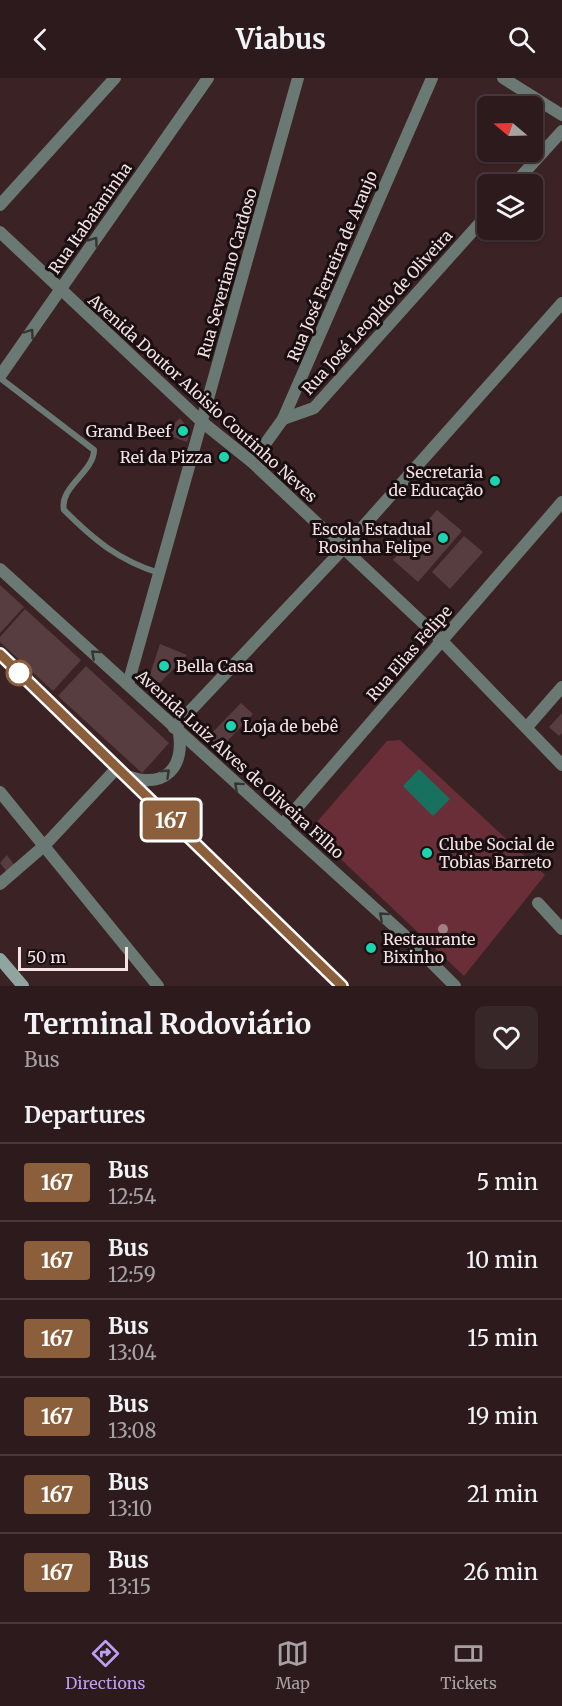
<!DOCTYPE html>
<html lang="en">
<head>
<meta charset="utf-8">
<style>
  :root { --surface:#2c1a1c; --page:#382729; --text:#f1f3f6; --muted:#a6a1a3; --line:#48383b; --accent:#bca0f2 }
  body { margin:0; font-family:Merriweather,serif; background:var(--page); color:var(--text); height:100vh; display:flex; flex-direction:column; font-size:22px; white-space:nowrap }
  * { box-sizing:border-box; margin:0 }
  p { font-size:20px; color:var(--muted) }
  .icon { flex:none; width:33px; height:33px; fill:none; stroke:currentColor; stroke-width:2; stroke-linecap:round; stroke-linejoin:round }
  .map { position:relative; height:908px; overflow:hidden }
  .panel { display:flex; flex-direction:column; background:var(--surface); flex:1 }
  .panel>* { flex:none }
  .badge { padding:0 12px; border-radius:4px; font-size:21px; line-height:39px }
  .needle { width:39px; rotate:289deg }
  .buttons { position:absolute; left:477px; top:18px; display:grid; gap:12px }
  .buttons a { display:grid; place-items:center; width:66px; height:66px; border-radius:9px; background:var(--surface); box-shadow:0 2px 4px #0004,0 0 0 2px var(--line); font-size:30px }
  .scale { position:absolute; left:18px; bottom:15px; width:110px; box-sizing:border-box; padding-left:6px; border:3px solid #f4e2e4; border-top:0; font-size:16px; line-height:21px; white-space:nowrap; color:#f4e2e4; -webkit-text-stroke:4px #1a0f10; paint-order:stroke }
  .map>.badge { position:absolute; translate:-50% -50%; box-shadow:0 0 0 3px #fff }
  h2 { padding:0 24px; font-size:22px; line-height:54px }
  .round { display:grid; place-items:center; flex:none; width:63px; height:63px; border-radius:9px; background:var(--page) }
  .summary { display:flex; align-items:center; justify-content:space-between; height:102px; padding:0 24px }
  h1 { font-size:28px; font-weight:700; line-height:45px }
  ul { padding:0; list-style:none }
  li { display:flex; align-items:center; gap:18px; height:78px; padding:0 24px; border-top:2px solid var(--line) }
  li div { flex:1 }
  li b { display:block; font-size:22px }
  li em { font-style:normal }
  li .badge { min-width:66px; font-weight:700; text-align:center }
  header { display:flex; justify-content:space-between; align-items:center; height:78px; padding:0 24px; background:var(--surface); font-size:27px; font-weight:700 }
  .tab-bar { display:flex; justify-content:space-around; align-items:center; height:84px; border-top:2px solid var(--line); background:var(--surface); font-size:16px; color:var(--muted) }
  .tab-bar a { display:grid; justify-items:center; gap:3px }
  .tab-bar .current { color:var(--accent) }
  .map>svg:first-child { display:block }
  .green { fill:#6a2e39 }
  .water { fill:#17715e }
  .building { fill:#583d40 }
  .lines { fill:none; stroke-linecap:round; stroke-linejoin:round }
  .lane { stroke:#6b7974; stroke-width:6 }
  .street { stroke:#6b7974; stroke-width:12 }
  .secondary { stroke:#90a59f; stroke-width:12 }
  .tree { fill:#a18083 }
  .oneway { stroke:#363433 }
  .line-casing { stroke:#fff; stroke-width:14 }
  .line { stroke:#8b5e3c; stroke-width:9 }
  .poi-dot { fill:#1bd5b1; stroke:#1a0f10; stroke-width:2 }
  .stop-dot { fill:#fff; stroke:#8b5e3c; stroke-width:3 }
  .labels { text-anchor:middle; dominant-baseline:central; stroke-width:6; stroke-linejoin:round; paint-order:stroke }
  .street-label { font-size:16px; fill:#f4e2e4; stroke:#1a0f10 }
  .poi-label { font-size:16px; fill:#f4e2e4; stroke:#1a0f10; text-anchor:end }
</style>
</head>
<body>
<header><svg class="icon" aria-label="back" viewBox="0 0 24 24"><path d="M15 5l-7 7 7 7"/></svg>Viabus<svg class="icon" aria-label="search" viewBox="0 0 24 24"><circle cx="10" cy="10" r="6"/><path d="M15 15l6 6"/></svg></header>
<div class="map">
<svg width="562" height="908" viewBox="0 0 562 908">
  <rect width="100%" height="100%" fill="#3b2225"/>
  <path class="green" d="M400 662 545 797 464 898 310 752 387 663Z"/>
  <path class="water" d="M419 691 450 721 433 738 403 708Z"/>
  <g class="building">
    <path d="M180 340 190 353 187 364 164 356Z"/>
    <path d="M437 432 462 453 418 504 393 482Z"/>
    <path d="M464 458 483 474 450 511 432 494Z"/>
    <path d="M0 507 24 529 0 555Z"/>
    <path d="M25 531 81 582 53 613 0 564V559Z"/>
    <path d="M160 566 187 577 156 609 149 599Z"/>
    <path d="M86 588 169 665 142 695 58 618Z"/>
    <path d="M241 625 253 636 220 671 208 659Z"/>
    <path d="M562 635V655L559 658 549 649Z"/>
    <path d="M7 777 15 788 7 794 0 785Z"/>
  </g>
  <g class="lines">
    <path class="lane" d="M0 300 94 372C94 394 59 409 64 432 94 462 118 482 159 495"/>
    <g class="street">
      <path d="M503 0 562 37"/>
      <path d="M514 106 562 53"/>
      <path d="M0 127 115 0"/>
      <path d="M0 154 202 344 252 384 442 563 562 687"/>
      <path d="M0 298 208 0"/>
      <path d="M283 341 314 330 488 136"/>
      <path d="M252 384 283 341 432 0"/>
      <path d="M0 491 403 856 455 908"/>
      <path d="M0 576 342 908"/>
      <path d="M128 606 298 0"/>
      <path d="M527 649 562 609"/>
      <path d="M174 650 343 471 562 225"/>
      <path d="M130 699C165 710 184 690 179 655"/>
      <path d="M0 714 158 908"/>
      <path d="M282 747 562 424"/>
      <path d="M0 806 45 767 116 691"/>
      <path d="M538 825 562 851"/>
    </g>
    <path class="secondary" d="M0 881 23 908"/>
  </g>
  <circle class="tree" cx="443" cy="851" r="5"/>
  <defs><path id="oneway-chevron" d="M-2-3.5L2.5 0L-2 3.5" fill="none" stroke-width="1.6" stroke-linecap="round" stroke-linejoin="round" transform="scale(1.5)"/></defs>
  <g class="oneway">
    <use href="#oneway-chevron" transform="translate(94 163) rotate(-55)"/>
    <use href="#oneway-chevron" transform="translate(30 255) rotate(-55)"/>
    <use href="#oneway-chevron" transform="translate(95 576) rotate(-138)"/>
    <use href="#oneway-chevron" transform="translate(166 695) rotate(-43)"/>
    <use href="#oneway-chevron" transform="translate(238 708) rotate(-138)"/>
    <use href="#oneway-chevron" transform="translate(383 838) rotate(-138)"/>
  </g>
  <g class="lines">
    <defs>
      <path id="line" d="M0 576 342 908"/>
    </defs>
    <use href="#line" class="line-casing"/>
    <use href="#line" class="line"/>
  </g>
  <g class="poi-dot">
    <circle cx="183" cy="353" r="6"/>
    <circle cx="224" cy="379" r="6"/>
    <circle cx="495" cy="403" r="6"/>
    <circle cx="443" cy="460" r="6"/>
    <circle cx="164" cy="588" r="6"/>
    <circle cx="231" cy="648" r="6"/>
    <circle cx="427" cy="775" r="6"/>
    <circle cx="371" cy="870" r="6"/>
  </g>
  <circle class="stop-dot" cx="19" cy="595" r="12"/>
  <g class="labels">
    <g class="street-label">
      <text transform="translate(90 140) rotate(-55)">Rua Itabaianinha</text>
      <text transform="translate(332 188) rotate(-67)">Rua José Ferreira de Araujo</text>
      <text transform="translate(227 195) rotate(-74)">Rua Severiano Cardoso</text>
      <text transform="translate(377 234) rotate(-48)">Rua José Leopldo de Oliveira</text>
      <text transform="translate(203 320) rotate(42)">Avenida Doutor Aloisio Coutinho Neves</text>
      <text transform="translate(409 575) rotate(-49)">Rua Elias Felipe</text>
      <text transform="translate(240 686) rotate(42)">Avenida Luiz Alves de Oliveira Filho</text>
    </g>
    <g class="poi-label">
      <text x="171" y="353">Grand Beef</text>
      <text x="212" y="379">Rei da Pizza</text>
      <text x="483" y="394">Secretaria<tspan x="483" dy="18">de Educação</tspan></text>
      <text x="431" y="451">Escola Estadual<tspan x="431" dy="18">Rosinha Felipe</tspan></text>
      <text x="176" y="588" text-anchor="start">Bella Casa</text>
      <text x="243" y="648" text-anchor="start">Loja de bebê</text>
      <text x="439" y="766" text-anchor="start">Clube Social de<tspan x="439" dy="18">Tobias Barreto</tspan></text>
      <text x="383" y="861" text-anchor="start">Restaurante<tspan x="383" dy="18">Bixinho</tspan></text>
    </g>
  </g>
</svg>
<div class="buttons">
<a><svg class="needle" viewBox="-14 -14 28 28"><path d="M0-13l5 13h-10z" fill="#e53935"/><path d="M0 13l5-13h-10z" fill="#a6a1a3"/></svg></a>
<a><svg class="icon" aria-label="layers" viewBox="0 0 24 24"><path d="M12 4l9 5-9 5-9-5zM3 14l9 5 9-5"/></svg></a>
</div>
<div class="scale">50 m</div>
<b class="badge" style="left:171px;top:742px;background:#8b5e3c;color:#fff">167</b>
</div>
<section class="panel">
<div class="summary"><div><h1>Terminal Rodoviário</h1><p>Bus</p></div><a class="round"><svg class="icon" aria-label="heart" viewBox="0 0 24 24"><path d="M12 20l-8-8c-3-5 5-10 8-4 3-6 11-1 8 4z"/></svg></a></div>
<h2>Departures</h2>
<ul>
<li><span class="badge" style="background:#8b5e3c;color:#fff">167</span><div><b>Bus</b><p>12:54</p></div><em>5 min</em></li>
<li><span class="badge" style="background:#8b5e3c;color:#fff">167</span><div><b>Bus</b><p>12:59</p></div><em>10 min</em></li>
<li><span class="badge" style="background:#8b5e3c;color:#fff">167</span><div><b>Bus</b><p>13:04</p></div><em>15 min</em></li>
<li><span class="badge" style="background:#8b5e3c;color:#fff">167</span><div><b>Bus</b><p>13:08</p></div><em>19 min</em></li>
<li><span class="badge" style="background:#8b5e3c;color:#fff">167</span><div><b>Bus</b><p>13:10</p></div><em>21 min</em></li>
<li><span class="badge" style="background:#8b5e3c;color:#fff">167</span><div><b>Bus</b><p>13:15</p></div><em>26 min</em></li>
</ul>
</section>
<nav class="tab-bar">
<a class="current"><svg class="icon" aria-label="directions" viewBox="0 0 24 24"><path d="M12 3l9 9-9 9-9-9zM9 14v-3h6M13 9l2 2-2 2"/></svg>Directions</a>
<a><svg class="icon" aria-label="map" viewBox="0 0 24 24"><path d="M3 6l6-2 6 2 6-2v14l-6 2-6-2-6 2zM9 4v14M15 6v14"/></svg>Map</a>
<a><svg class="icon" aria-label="tickets" viewBox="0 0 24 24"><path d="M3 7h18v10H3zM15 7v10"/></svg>Tickets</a>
</nav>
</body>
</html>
